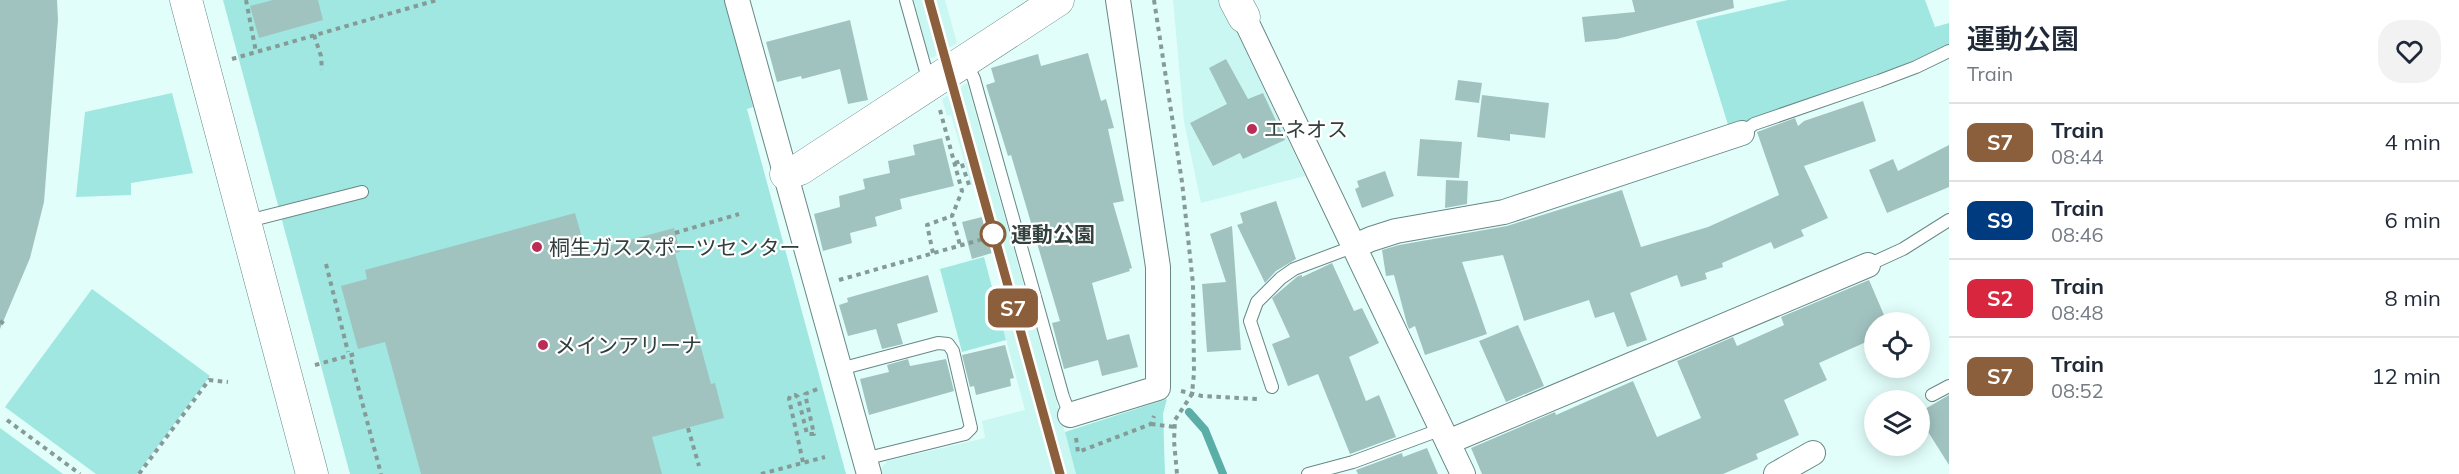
<!DOCTYPE html>
<html lang="en">
<head>
<meta charset="utf-8">
<style>
  :root { --surface:#fff; --page:#f2f2f3; --text:#1f2937; --muted:#747a83; --line:#e0e1e3 }
  body { margin:0; font-family:Mulish,"Noto Sans JP",sans-serif; background:var(--page); color:var(--text); height:100vh; display:flex; flex-direction:column; font-size:22px; white-space:nowrap }
  * { box-sizing:border-box; margin:0 }
  p { font-size:20px; color:var(--muted) }
  .icon { flex:none; width:33px; height:33px; fill:none; stroke:currentColor; stroke-width:2; stroke-linecap:round; stroke-linejoin:round }
  .map { position:relative; flex:1; overflow:hidden }
  .drawer { display:flex; flex-direction:column; background:var(--surface); width:510px }
  .drawer>* { flex:none }
  .badge { padding:0 12px; border-radius:9px; font-size:21px; line-height:39px }
  .controls { position:absolute; left:1864px; top:312px; display:grid; gap:12px }
  .controls a { display:grid; place-items:center; width:66px; height:66px; border-radius:50%; background:var(--surface); box-shadow:0 3px 15px #0003; font-size:30px }
  .map>.badge { position:absolute; translate:-50% -50%; box-shadow:0 0 0 3px #fff }
  .round { display:grid; place-items:center; flex:none; width:63px; height:63px; border-radius:24px; background:var(--page) }
  .head { display:flex; align-items:center; justify-content:space-between; height:102px; padding:0 18px }
  h1 { font-size:28px; font-weight:600; line-height:45px }
  ul { padding:0; list-style:none }
  li { display:flex; align-items:center; gap:18px; height:78px; padding:0 18px; border-top:2px solid var(--line) }
  li div { flex:1 }
  li b { display:block; font-size:22px }
  li em { font-style:normal }
  li .badge { min-width:66px; font-weight:700; text-align:center }
  main { display:flex; flex:1; min-height:0 }
  .map>svg:first-child { display:block }
  .built { fill:#caf7f2 }
  .green { fill:#9fe7e0 }
  .lines { fill:none; stroke-linecap:round; stroke-linejoin:round }
  .stream { stroke:#5aaea7; stroke-width:8 }
  .building { fill:#a1c3c0 }
  .service-casing { stroke:#678885; stroke-width:14 }
  .minor-casing { stroke:#678885; stroke-width:26 }
  .tertiary-casing { stroke:#678885; stroke-width:33 }
  .path { stroke:#869b98; stroke-width:4; stroke-dasharray:4.5 4.5; stroke-linecap:butt }
  .service { stroke:#fff; stroke-width:12 }
  .minor { stroke:#fff; stroke-width:24 }
  .tertiary { stroke:#fff; stroke-width:32 }
  .rail { stroke:#7e9290; stroke-width:4.5; stroke-dasharray:8 8; stroke-linecap:butt }
  .line-casing { stroke:#fff; stroke-width:14 }
  .line { stroke:#8b5e3c; stroke-width:9 }
  .poi-dot { fill:#bb2c57; stroke:#fff; stroke-width:2 }
  .stop-dot { fill:#fff; stroke:#8b5e3c; stroke-width:3 }
  .labels { text-anchor:middle; dominant-baseline:central; stroke-width:4.5; stroke-linejoin:round; paint-order:stroke }
  .poi-label { font-size:21px; fill:#313f3d; stroke:#fff; text-anchor:start }
  .stop-label { font-size:21px; font-weight:bold; fill:#313f3d; stroke:#fff; text-anchor:start }
</style>
</head>
<body>
<main>
<div class="map">
<svg width="1949" height="474" viewBox="0 0 1949 474">
  <rect width="100%" height="100%" fill="#e2fefb"/>
  <g class="built">
    <path d="M913 0H945L957 43 932 58 929 56Z"/>
    <path d="M1173 0H1218L1221 3 1234 26 1305 176 1201 203 1184 122Z"/>
    <path d="M967 83 1065 432 1076 474H880L879 471 887 461 985 438 982 421 1025 410 1003 328 1012 325 973 185H971L951 115 947 116 942 99Z"/>
  </g>
  <g class="green">
    <path d="M223 0H725L753 107 747 109 846 474H350Z"/>
    <path d="M1788 0H1925L1935 27 1949 23V45L1877 76 1729 128 1696 21Z"/>
    <path d="M172 93 193 173 131 183V195L76 197 85 112Z"/>
    <path d="M984 257 1006 340 962 352 940 269Z"/>
    <path d="M92 289 210 376 137 474H96L5 407Z"/>
    <path d="M1167 399 1163 414 1165 474H1076L1065 432Z"/>
    <path d="M0 428 63 474H0Z"/>
  </g>
  <g class="lines">
    <path class="stream" d="M1189 412 1205 430 1223 474"/>
  </g>
  <g class="building">
    <path d="M0 0H57L58 20 44 202 30 258 0 329Z"/>
    <path d="M273 0H318L323 20 259 38 250 6Z"/>
    <path d="M1632 0H1733L1734 8 1617 39 1585 42 1582 17 1635 12Z"/>
    <path d="M850 20 868 100 848 104 840 69 802 79 801 76 777 82 766 42Z"/>
    <path d="M1088 53 1101 101 1106 99 1114 128 1108 129 1124 201 1113 203 1132 268 1129 269 1130 271 1092 283 1107 340 1129 334 1138 367 1102 376 1098 360 1064 369 1052 323 1060 321 1011 155 1008 156 986 85 995 82 991 68 1038 54 1041 66Z"/>
    <path d="M1226 59 1248 99 1263 93 1285 140 1243 159 1240 153 1213 166 1190 123 1227 104 1209 68Z"/>
    <path d="M1458 80 1482 83 1479 103 1455 100Z"/>
    <path d="M1482 95 1549 103 1545 138 1510 134V141L1477 137Z"/>
    <path d="M1863 101 1876 141 1804 166 1828 218 1801 230 1804 236 1774 249 1771 242 1722 263 1723 267 1705 273 1707 279 1681 287 1677 275 1630 293 1647 340 1627 347 1614 312 1595 318 1589 300 1524 321 1503 255 1462 262 1487 334 1425 355 1415 326 1409 329 1407 324 1394 275 1386 276 1382 250 1399 245 1507 226 1622 190 1641 247 1708 227 1779 195 1757 132 1795 118 1798 126 1804 121Z"/>
    <path d="M942 138 954 186 900 199 902 209 875 217 877 226 850 233 852 243 823 251 814 214 840 207 839 196 865 189 863 179 890 173 888 161 915 155 913 145Z"/>
    <path d="M1420 139 1462 142 1459 178 1417 176Z"/>
    <path d="M1949 145V187L1887 213 1869 170 1893 159 1898 171Z"/>
    <path d="M1385 171 1394 196 1362 208 1355 189 1359 187 1357 181Z"/>
    <path d="M1446 180 1468 181 1467 204 1445 208Z"/>
    <path d="M1276 201 1296 259 1276 271 1265 283 1237 225 1243 223 1240 213Z"/>
    <path d="M575 213 586 252 674 228 680 252 675 253 711 384 715 383 724 418 652 437 662 474H421L385 342 358 349 341 286 367 279 365 270Z"/>
    <path d="M982 217 992 253 972 259 962 222Z"/>
    <path d="M1232 226 1241 350 1207 352 1202 284 1226 282 1210 234Z"/>
    <path d="M1332 263 1354 311 1362 308 1379 343 1349 357 1366 401 1379 395 1396 437 1350 454 1318 374 1288 386 1272 344 1290 337 1272 298 1298 276 1302 275V277Z"/>
    <path d="M928 275 938 312 897 324 903 344 882 349 876 329 848 336 839 305 848 302 847 298Z"/>
    <path d="M1869 280 1887 322H1875V338L1819 363 1827 380 1784 400 1799 435 1756 454 1758 459 1723 474H1482L1471 448 1555 412 1556 415 1633 381 1657 437 1701 418 1677 361 1733 337 1737 346 1784 325 1781 317Z"/>
    <path d="M1518 325 1544 386 1506 402 1479 341Z"/>
    <path d="M1005 345 1014 378 1010 379 1011 386 976 395 974 386 970 387 962 355Z"/>
    <path d="M908 359 910 366 946 359 954 391 869 415 860 379 889 372 887 365Z"/>
    <path d="M1949 395V465L1920 419V412Z"/>
    <path d="M1427 448 1438 474H1358L1356 470 1402 453 1403 457Z"/>
  </g>
  <g class="lines">
    <defs>
      <g id="service">
        <path d="M906 0 929 82"/>
        <path d="M966 62 974 79 1063 397 1070 415"/>
        <path d="M1742 133 1754 124 1879 81 1916 67 1949 51"/>
        <path d="M244 222 362 192"/>
        <path d="M1868 265 1903 249 1949 220"/>
        <path d="M840 369 938 343 948 344 953 351 971 428 965 434 864 459"/>
        <path d="M1272 387 1250 321 1257 302 1281 278 1294 269 1355 246"/>
        <path d="M1932 395 1949 386"/>
        <path d="M1308 474 1353 462 1442 429"/>
      </g>
      <g id="minor">
        <path d="M737 0 869 474"/>
        <path d="M1244 17 1463 474"/>
        <path d="M1355 246 1371 239 1396 231 1504 212 1742 133"/>
        <path d="M1070 415 1158 388V267L1118 0"/>
        <path d="M1448 442 1868 265"/>
        <path d="M1776 474 1813 453"/>
      </g>
      <g id="tertiary">
        <path d="M186 0 312 474"/>
        <path d="M1235 0 1244 17"/>
        <path d="M786 174 800 169 1058 0"/>
      </g>
    </defs>
    <use href="#service" class="service-casing"/>
    <use href="#minor" class="minor-casing"/>
    <use href="#tertiary" class="tertiary-casing"/>
    <g class="path">
      <path d="M246 0 256 52"/>
      <path d="M1154 0 1182 182 1193 284 1194 373 1192 394 1175 420 1174 441 1177 474"/>
      <path d="M314 35 321 56 322 70"/>
      <path d="M232 59 437 0"/>
      <path d="M940 110 962 191 952 216 960 245"/>
      <path d="M955 163 961 161 970 188"/>
      <path d="M675 233 739 214"/>
      <path d="M933 253 927 225 952 216"/>
      <path d="M326 264 348 352"/>
      <path d="M839 280 983 239"/>
      <path d="M0 321 7 326"/>
      <path d="M351 360 381 474"/>
      <path d="M315 365 355 354"/>
      <path d="M1181 391 1202 396 1257 399"/>
      <path d="M7 420 80 474"/>
      <path d="M1151 424 1175 427"/>
      <path d="M688 428 699 466"/>
      <path d="M1076 438 1078 452 1151 424 1154 416"/>
      <path d="M803 462 789 399 790 396 795 395 798 397 807 434H814L805 394 820 388"/>
      <path d="M139 474 209 380 228 382"/>
      <path d="M761 474 825 457"/>
    </g>
    <use href="#service" class="service"/>
    <use href="#minor" class="minor"/>
    <use href="#tertiary" class="tertiary"/>
    <path class="rail" d="M929 0 1060 474"/>
  </g>
  <g class="lines">
    <defs>
      <path id="line" d="M929 0 1060 474"/>
    </defs>
    <use href="#line" class="line-casing"/>
    <use href="#line" class="line"/>
  </g>
  <g class="poi-dot">
    <circle cx="1252" cy="129" r="6"/>
    <circle cx="537" cy="247" r="6"/>
    <circle cx="543" cy="345" r="6"/>
  </g>
  <circle class="stop-dot" cx="993" cy="234" r="12"/>
  <g class="labels">
    <g class="poi-label">
      <text x="1264" y="129">エネオス</text>
      <text x="549" y="247">桐生ガススポーツセンター</text>
      <text x="555" y="345">メインアリーナ</text>
    </g>
    <g class="stop-label">
      <text x="1011" y="234">運動公園</text>
    </g>
  </g>
</svg>
<div class="controls">
<a><svg class="icon" aria-label="locate" viewBox="0 0 24 24"><circle cx="12" cy="12" r="6"/><path d="M12 2v4M12 18v4M2 12h4M18 12h4"/></svg></a>
<a><svg class="icon" aria-label="layers" viewBox="0 0 24 24"><path d="M12 4l9 5-9 5-9-5zM3 14l9 5 9-5"/></svg></a>
</div>
<b class="badge" style="left:1013px;top:308px;background:#8b5e3c;color:#fff">S7</b>
</div>
<section class="drawer">
<div class="head"><div><h1>運動公園</h1><p>Train</p></div><a class="round"><svg class="icon" aria-label="heart" viewBox="0 0 24 24"><path d="M12 20l-8-8c-3-5 5-10 8-4 3-6 11-1 8 4z"/></svg></a></div>
<ul>
<li><span class="badge" style="background:#8b5e3c;color:#fff">S7</span><div><b>Train</b><p>08:44</p></div><em>4 min</em></li>
<li><span class="badge" style="background:#003b80;color:#fff">S9</span><div><b>Train</b><p>08:46</p></div><em>6 min</em></li>
<li><span class="badge" style="background:#d7263d;color:#fff">S2</span><div><b>Train</b><p>08:48</p></div><em>8 min</em></li>
<li><span class="badge" style="background:#8b5e3c;color:#fff">S7</span><div><b>Train</b><p>08:52</p></div><em>12 min</em></li>
</ul>
</section>
</main>
</body>
</html>
